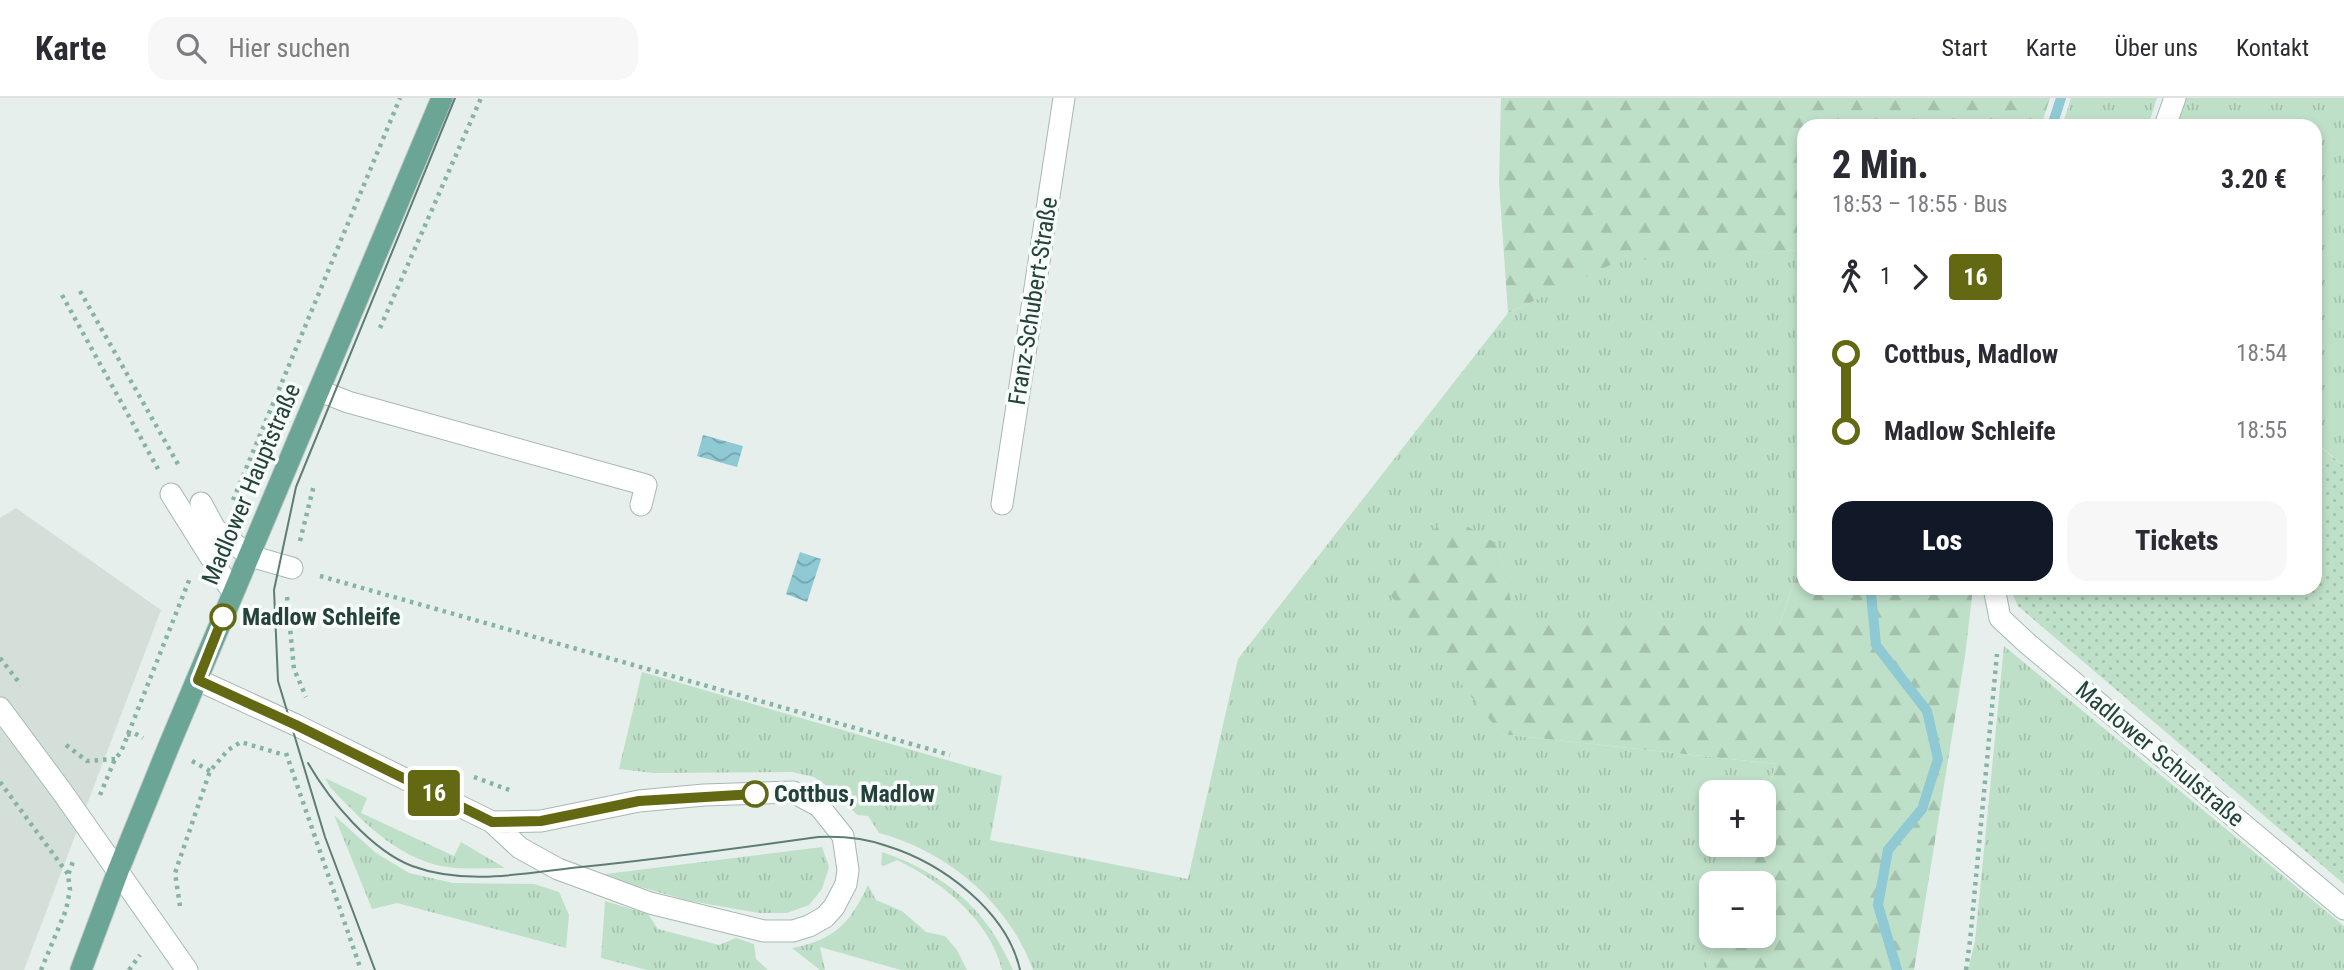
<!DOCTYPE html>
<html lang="de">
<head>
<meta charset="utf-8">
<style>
  :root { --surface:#fff; --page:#f7f7f7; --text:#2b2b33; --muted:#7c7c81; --line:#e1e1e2; --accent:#111827 }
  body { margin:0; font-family:"Roboto Condensed",sans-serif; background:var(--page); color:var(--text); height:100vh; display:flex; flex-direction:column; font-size:26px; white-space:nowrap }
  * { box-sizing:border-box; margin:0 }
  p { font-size:23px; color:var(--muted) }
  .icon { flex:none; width:38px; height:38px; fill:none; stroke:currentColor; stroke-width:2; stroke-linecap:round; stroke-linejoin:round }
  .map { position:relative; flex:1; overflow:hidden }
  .sheet { position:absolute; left:1797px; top:21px; width:525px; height:476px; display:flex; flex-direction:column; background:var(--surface); border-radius:21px; box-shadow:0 4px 10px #0003 }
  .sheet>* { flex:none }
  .badge { padding:0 14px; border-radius:5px; font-size:24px; line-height:46px }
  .buttons { position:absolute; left:1699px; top:682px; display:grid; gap:14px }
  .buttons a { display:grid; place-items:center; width:77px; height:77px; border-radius:14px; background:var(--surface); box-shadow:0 4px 10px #0003; font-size:35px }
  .map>.badge { position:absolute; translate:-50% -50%; box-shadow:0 0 0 4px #fff }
  .legs { display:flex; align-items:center; gap:10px; height:77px; padding:0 35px; font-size:23px }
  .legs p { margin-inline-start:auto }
  .overview { display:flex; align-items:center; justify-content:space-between; height:119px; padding:0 35px }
  h1 { font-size:38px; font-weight:800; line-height:52px }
  .cta { display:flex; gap:14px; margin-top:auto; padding:14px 35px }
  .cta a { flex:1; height:80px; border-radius:21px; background:var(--accent); color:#fff; font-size:28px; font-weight:800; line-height:80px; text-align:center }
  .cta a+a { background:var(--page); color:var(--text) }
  ul { padding:0 35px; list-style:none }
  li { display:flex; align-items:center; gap:24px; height:77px; font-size:26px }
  li i { display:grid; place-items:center; width:10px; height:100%; margin:0 9px; background:currentColor }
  li i::after { content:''; width:18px; height:18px; margin:-9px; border:5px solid; border-radius:50%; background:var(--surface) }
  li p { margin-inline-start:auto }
  li:first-child i { background:linear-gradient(#0000 50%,currentColor 0) }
  li:last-child i { background:linear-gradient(currentColor 50%,#0000 0) }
  header { display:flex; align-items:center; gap:42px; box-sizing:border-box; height:98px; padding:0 35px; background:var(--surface); border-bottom:2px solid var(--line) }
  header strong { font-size:33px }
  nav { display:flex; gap:38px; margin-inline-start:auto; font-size:24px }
  .search { width:490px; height:63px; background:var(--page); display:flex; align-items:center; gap:18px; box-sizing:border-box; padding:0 24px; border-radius:21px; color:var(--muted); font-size:26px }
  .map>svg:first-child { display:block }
  .built { fill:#d4dfda }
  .grass { fill:url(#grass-tufts) }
  .forest { fill:url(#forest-firs) }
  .garden { fill:url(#garden-dots) }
  .water { fill:url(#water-waves) }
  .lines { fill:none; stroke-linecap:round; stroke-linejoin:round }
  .stream { stroke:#8ec9d4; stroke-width:10 }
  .lane-casing { stroke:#a8b8b2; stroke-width:23 }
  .street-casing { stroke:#a8b8b2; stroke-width:23 }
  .secondary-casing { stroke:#a4bbb3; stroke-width:23 }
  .primary-casing { stroke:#c2cac8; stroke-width:23 }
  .path { stroke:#86b3a5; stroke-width:4.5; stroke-dasharray:3.5 5; stroke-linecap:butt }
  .lane { stroke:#fff; stroke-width:21 }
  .street { stroke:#fff; stroke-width:21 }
  .secondary { stroke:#fff; stroke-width:21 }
  .primary { stroke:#6aa596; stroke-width:21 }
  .tram { stroke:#5f7d75; stroke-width:2 }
  .line-1-casing { stroke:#fff; stroke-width:16 }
  .line-1 { stroke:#636913; stroke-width:10 }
  .stop-1-dot { fill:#fff; stroke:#636913; stroke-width:3.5 }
  .labels { text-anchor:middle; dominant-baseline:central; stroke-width:7; stroke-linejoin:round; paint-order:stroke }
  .street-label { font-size:24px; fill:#24423a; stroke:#f7fbf9 }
  .stop-label { font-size:24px; font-weight:bold; fill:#24423a; stroke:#f7fbf9; text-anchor:start }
</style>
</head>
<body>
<header>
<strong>Karte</strong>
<div class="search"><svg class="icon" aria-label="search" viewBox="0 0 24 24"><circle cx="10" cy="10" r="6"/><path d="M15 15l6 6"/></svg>Hier suchen</div>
<nav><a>Start</a><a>Karte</a><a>Über uns</a><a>Kontakt</a></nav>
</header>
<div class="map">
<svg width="2344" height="872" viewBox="0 0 2344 872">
  <defs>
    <pattern id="grass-tufts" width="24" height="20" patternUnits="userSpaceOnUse" patternTransform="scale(1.75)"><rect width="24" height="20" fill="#bfe0c8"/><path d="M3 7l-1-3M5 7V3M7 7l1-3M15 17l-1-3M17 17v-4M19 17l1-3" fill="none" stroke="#a4c1ad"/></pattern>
    <pattern id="forest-firs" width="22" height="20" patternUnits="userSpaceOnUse" patternTransform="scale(1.75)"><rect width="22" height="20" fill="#bfe0c8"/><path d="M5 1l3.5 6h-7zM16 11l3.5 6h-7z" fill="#a4c1ad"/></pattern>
    <pattern id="garden-dots" width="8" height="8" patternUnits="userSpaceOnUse" patternTransform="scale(1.75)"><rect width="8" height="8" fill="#bfe0c8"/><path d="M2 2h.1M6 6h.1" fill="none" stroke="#a4c1ad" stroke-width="1.8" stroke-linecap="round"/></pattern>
    <pattern id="water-waves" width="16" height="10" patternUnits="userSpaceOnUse" patternTransform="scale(1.75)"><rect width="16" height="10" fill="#8ec9d4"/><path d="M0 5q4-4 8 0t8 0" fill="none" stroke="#74a5ad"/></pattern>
  </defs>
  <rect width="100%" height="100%" fill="#e6efeb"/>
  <path class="built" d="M16 410 161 512 24 872H0V420Z"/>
  <g class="grass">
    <path d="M2071 0H2157L2148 28H2062Z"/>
    <path d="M2186 0H2344V368L2315 344V28H2176Z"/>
    <path d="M1804 152V456L1779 527H1516L1497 446 1501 636 1776 666 1764 701V695H1712V747H1748L1735 786H1712V838H1717L1706 872H1033C1009 805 947 753 879 735L868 718 857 717 839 696 814 679 792 674 653 675 619 671 642 574 1002 678 990 742 1188 781 1238 561 1508 215 1619 162Z"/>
    <path d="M2004 548 2344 828V872H1968L1975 843Z"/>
    <path d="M325 680 367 700 361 715 454 758 461 744 505 770C489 770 472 771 456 770 402 766 365 726 330 689Z"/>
    <path d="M334 717 376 755 409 775 453 785 534 786 559 794 569 817 566 850 397 805 372 811Z"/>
    <path d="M822 749 829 769 822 791 809 807 787 815H759L690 803 598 777Z"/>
    <path d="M882 754C945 776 986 810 1013 872H1002C990 822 941 783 897 762L884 768 881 767Z"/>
    <path d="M868 787 876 802 902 813 926 834 945 838 957 852 967 872H901L820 849 825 872H820L792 850C835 842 850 825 868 787Z"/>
    <path d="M605 803 648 816 658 831 719 847 736 840 754 846 756 861 768 872H647L601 860Z"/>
  </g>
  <g class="forest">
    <path d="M1501 0H2050L2041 28H1804V152L1619 163 1508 215 1499 85Z"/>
    <path d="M1446 416 1497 446 1517 527H1779L1804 456V490H1973L1965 558 1914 872H1706L1717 838H1764V786H1735L1748 747H1764V701L1776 666 1501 636 1388 494Z"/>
  </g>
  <path class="garden" d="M2315 345 2344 368V786L2018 508 2010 490H2315Z"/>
  <g class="water">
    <path d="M703 337 743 348 737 369 697 358Z"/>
    <path d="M800 454 821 461 807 504 786 496Z"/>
  </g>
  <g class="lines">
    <g class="stream">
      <path d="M2052 28 2061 0"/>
      <path d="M1875 490 1871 496 1876 547 1927 613 1938 661 1922 711 1888 752 1878 807 1897 872"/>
    </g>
    <defs>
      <g id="lane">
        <path d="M320 293 348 304 646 387 641 407"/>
        <path d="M171 396 233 495"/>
        <path d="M201 405 215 431 250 458 292 470"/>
        <path d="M198 582 296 627 492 724 520 750 558 771 650 805 764 833H793L809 828 825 819 834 809 846 786 848 772 843 738 819 708 793 694 704 697 639 703 541 723 492 724"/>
      </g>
      <g id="street">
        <path d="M2165 28 2175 0"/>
        <path d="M1002 406 1064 0"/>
        <path d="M1994 490 2000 520 2028 546 2344 811"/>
      </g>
      <path id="secondary" d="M0 610 63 695 187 872"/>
      <path id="primary" d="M81 872 118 773 168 650 442 0"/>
    </defs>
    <use href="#lane" class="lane-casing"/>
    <use href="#street" class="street-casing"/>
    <use href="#secondary" class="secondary-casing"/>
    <use href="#primary" class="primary-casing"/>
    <g class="path">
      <path d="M80 193 179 368"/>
      <path d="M62 197 158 371"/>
      <path d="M380 230 481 0"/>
      <path d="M233 402 400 0"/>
      <path d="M300 443 314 387"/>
      <path d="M320 478 950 657"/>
      <path d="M287 499 294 571 306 599"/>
      <path d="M0 560 21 587"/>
      <path d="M127 637 134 635 143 640"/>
      <path d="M66 647 87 663 115 661"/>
      <path d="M286 655 361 872"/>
      <path d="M192 663 210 673"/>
      <path d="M474 679 512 693"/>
      <path d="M0 684 68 776"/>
      <path d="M100 697 115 661 121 654 190 480"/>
      <path d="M180 808 175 775 210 673 228 652 241 644 284 657"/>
      <path d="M41 872 66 812 70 792 68 777 74 761"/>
      <path d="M129 872 140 857"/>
      <path d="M1966 872 1970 843 1997 556"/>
    </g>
    <use href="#lane" class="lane"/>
    <use href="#street" class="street"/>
    <use href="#secondary" class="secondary"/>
    <use href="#primary" class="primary"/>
    <g class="tram">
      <path d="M308 665C330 703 371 752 412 768 466 788 526 775 581 769 660 761 739 750 818 739 842 738 865 740 887 748 942 765 1007 813 1020 872"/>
      <path d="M375 872 325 739 278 583 274 492 296 389 455 0"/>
    </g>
  </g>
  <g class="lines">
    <defs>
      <path id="line-1" d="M223 519 198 582 296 627 492 724 541 723 639 703 755 696"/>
    </defs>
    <use href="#line-1" class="line-1-casing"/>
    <use href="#line-1" class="line-1"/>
  </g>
  <g class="stop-1-dot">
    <circle cx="223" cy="519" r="12"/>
    <circle cx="755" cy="696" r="12"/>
  </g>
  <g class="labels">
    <g class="street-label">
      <text transform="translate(1033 203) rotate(-81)">Franz-Schubert-Straße</text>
      <text transform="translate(251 386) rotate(-67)">Madlower Hauptstraße</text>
      <text transform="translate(2160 656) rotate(40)">Madlower Schulstraße</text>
    </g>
    <g class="stop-label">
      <text x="242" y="519">Madlow Schleife</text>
      <text x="774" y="696">Cottbus, Madlow</text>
    </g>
  </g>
</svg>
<div class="buttons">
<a>+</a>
<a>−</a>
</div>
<b class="badge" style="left:434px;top:695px;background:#636913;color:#fff">16</b>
<section class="sheet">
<div class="overview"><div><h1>2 Min.</h1><p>18:53 – 18:55 · Bus</p></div><b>3.20 €</b></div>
<div class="legs"><svg class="icon" aria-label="walk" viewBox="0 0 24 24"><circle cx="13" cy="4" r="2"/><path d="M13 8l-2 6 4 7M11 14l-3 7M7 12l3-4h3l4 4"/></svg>1<svg class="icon" aria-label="forward" viewBox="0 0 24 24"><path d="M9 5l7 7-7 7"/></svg><b class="badge" style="background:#636913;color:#fff">16</b></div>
<ul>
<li><i style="color:#636913"></i><b>Cottbus, Madlow</b><p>18:54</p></li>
<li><i style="color:#636913"></i><b>Madlow Schleife</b><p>18:55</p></li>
</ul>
<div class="cta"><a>Los</a><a>Tickets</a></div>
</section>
</div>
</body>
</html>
